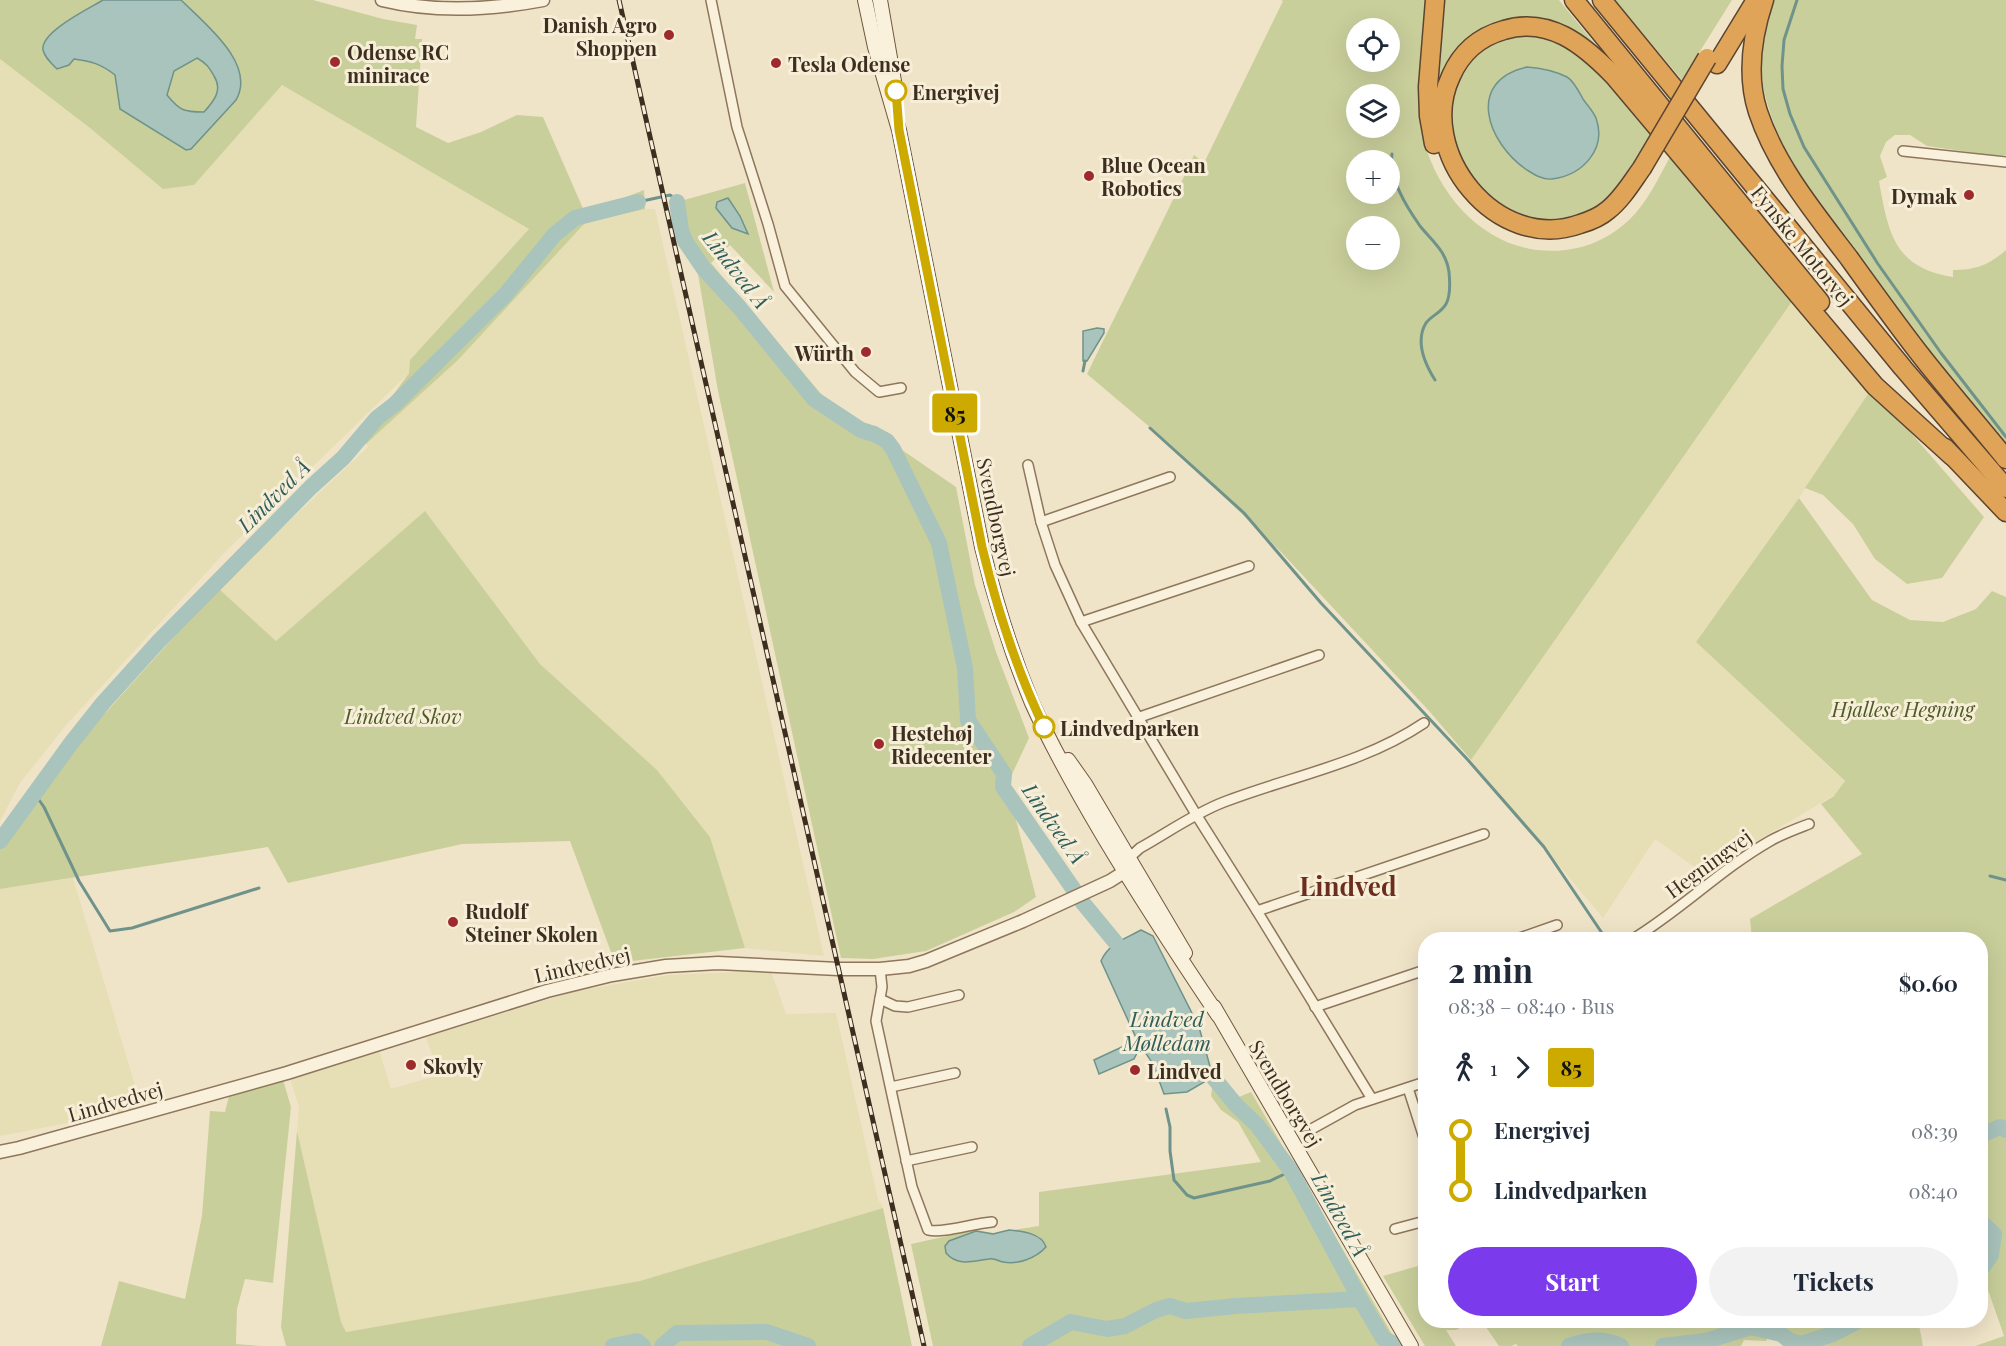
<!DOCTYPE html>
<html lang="en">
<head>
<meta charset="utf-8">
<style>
  :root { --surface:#fff; --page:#f2f2f3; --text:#1f2937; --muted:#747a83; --accent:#7c3aed }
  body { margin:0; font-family:"Playfair Display",serif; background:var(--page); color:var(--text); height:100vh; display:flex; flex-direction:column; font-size:22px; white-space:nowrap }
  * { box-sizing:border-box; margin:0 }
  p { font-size:20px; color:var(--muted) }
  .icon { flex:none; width:33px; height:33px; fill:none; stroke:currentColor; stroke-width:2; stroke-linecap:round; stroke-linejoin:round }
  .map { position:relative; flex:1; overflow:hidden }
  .drawer { position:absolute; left:1418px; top:932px; width:570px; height:396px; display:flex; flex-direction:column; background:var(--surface); border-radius:24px; box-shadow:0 6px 24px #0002 }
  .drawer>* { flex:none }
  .badge { padding:0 12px; border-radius:4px; font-size:21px; line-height:39px }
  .fabs { position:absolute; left:1346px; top:18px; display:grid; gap:12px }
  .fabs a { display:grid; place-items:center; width:54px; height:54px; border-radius:50%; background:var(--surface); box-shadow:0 6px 24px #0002; font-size:30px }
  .map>.badge { position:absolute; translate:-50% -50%; box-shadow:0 0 0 3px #fff }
  .legs { display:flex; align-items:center; gap:9px; height:66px; padding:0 30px; font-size:20px }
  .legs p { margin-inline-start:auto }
  .headline { display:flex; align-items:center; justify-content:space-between; height:102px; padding:0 30px }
  h1 { font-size:33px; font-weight:700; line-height:45px }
  .primary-button { display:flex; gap:12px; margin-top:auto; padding:12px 30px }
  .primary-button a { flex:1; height:69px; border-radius:36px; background:var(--accent); color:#fff; font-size:24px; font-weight:700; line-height:69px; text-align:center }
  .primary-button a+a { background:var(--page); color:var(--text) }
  ul { padding:0 30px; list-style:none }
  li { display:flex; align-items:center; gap:21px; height:60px; font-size:22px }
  li i { display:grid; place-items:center; width:9px; height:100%; margin:0 8px; background:currentColor }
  li i::after { content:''; width:15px; height:15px; margin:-8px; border:4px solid; border-radius:50%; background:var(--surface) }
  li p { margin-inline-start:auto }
  li:first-child i { background:linear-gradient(#0000 50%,currentColor 0) }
  li:last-child i { background:linear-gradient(currentColor 50%,#0000 0) }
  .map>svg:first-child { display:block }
  .farmland { fill:#e6deb5 }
  .green { fill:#c9cf9b; fill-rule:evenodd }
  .water { fill:#a9c4bc; stroke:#6f938a; stroke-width:1.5; fill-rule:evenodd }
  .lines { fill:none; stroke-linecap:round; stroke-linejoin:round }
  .stream { stroke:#6f938a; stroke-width:3 }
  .river { stroke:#a9c4bc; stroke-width:16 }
  .minor-casing { stroke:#8d765c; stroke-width:12 }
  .tertiary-casing { stroke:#8d765c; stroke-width:15 }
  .secondary-casing { stroke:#6f573f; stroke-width:16 }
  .motorway-casing { stroke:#5b4430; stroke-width:21 }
  .minor { stroke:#faf1dc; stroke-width:9 }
  .tertiary { stroke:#faf1dc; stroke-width:12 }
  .secondary { stroke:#faf1dc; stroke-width:14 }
  .motorway { stroke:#e0a458; stroke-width:18 }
  .rail-casing { stroke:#3d2e20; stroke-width:5 }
  .rail { stroke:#f7eed8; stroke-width:3; stroke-dasharray:9; stroke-linecap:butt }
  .motorway-bridge-casing { stroke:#5b4430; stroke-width:21; stroke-linecap:butt }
  .motorway-bridge { stroke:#e0a458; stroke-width:18 }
  .line-1-casing { stroke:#fff; stroke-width:14 }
  .line-1 { stroke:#ca0; stroke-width:9 }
  .poi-dot { fill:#9e2a2b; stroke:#f7eed8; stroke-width:2 }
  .stop-1-dot { fill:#fff; stroke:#ca0; stroke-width:3 }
  .labels { text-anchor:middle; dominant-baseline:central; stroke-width:6; stroke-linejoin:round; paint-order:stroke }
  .poi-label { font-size:20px; font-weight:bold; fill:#3d2e20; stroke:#f7eed8; text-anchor:start }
  .stop-label { font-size:20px; font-weight:bold; fill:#3d2e20; stroke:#f7eed8; text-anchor:start }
  .street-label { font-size:20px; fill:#3d2e20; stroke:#f7eed8 }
  .park-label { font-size:20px; font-style:italic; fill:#4d5a26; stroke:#f7eed8 }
  .water-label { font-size:21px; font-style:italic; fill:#2f5d5a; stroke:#f7eed8 }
  .district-label { font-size:26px; font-weight:bold; fill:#6b2e1e; stroke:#f7eed8 }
</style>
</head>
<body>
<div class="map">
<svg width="2006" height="1346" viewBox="0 0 2006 1346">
  <rect width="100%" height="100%" fill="#f0e4c8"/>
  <g class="farmland">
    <path d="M0 59 90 128 163 189 194 184 282 85 529 229 410 360 409 373 225 552 67 724 20 783 0 821Z"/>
    <path d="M645 209H655L824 956 745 948 710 837 657 770 540 664 425 512 276 641 218 588 368 447 366 444 458 360 586 222Z"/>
    <path d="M1793 300 1872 388 1799 498 1696 642 1845 782 1836 794 1703 873 1655 839 1603 918 1471 760Z"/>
    <path d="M73 878 142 1109 0 1136V889Z"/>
    <path d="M771 971 786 1014 836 1013 878 1199 883 1208 640 1281 346 1332 341 1322 297 1131 299 1107 290 1078 379 1050 391 1089 439 1075 426 1037 576 991 668 975Z"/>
  </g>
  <g class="green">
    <path d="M0 0H313L383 19 417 25 415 39H422L416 127 448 143 481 132 517 115 543 117 585 213 644 190 645 209 586 222 458 360 366 444 362 438 409 373 410 360 529 229 282 85 194 185 163 189 90 128 0 59Z"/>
    <path d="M1281 0H1429C1427 26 1425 52 1423 78 1422 99 1419 121 1424 142 1444 210 1503 264 1577 248 1596 244 1614 234 1629 220 1647 203 1659 177 1671 155L1793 300 1471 760 1430 712 1281 552 1171 445 1087 374C1122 301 1160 229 1194 155L1204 163 1283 1ZM1356 28H1389V62H1356ZM1356 94H1389V128H1356ZM1356 160H1389V194H1356ZM1356 226H1389V260H1356Z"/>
    <path d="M1441 0H1559L1600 50 1509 24 1440 88H1433Z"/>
    <path d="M1615 0H1732L1682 80Z"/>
    <path d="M1774 0H2006V155L1997 156 1927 146 1910 135H1895L1886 142 1880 156 1887 177 1879 181C1888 232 1894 268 1953 277V270C1976 270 1989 265 2006 250V448C1958 389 1911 329 1866 267 1827 215 1783 163 1766 99 1757 66 1764 32 1774 0Z"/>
    <path d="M1513 34 1546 35 1585 54 1654 135 1623 188 1601 210 1555 226 1505 212 1465 171 1447 116 1456 77 1470 57 1486 45Z"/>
    <path d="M745 183 774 292 730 245 711 263 822 395 956 487 975 585 996 652 1029 738 1007 785 1036 897 1014 912 926 951 873 959 841 958 718 391 695 257C683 237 680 225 677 202Z"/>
    <path d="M1872 388 1984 517 1942 578 1907 584 1875 559 1853 524 1823 495 1805 488Z"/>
    <path d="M1799 498 1872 600 1910 620 1943 622 1976 609 1992 591 2006 597V1346H1975L2004 1336 1987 1287 1980 1289V939H1752L1750 919 1862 854 1821 804 1834 796 1845 781 1696 642Z"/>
    <path d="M425 511 540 664 657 770 710 837 745 948 615 963 570 841 462 844 288 883 268 847 0 889V830L218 588 276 641Z"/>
    <path d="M283 1080 291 1107 273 1283 245 1279 237 1309 236 1344 261 1346H101L119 1281 185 1299 202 1216 210 1111 225 1112 229 1096Z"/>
    <path d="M1218 1086 1229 1101 1251 1092 1399 1346H933L911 1244 975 1230 994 1233 1039 1226V1192L1261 1162 1238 1122 1221 1110 1211 1096 1212 1088Z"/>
    <path d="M297 1131 341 1322 346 1332 640 1281 883 1208 912 1346H286L281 1327Z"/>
    <path d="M1425 1264V1320H1475L1456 1330H1446L1456 1346H1425L1383 1276Z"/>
    <path d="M1481 1320H1918L1923 1346H1783L1776 1335 1770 1334 1766 1341 1744 1340 1741 1346H1518L1516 1344 1511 1346H1499Z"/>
  </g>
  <g class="water">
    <path d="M103 0H181C204 23 257 64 236 100L191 149 186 150 120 109 115 75C101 64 91 61 74 59L69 65 57 69C51 63 45 58 43 50 40 32 90 8 103 0ZM197 58C206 63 209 67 214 76 223 90 214 101 204 112 184 112 180 111 167 95L174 71Z"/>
    <path d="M1527 67C1540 68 1555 71 1567 77 1574 81 1579 92 1583 99 1587 105 1593 111 1596 118 1607 149 1583 175 1552 179 1543 180 1535 175 1527 170 1487 143 1465 81 1527 67Z"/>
    <path d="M728 198 740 216 748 234 732 228 716 208 717 202Z"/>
    <path d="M1097 328 1104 329V333L1087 361H1083V331Z"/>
    <path d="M1141 930 1153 936 1199 1027 1213 1077 1187 1092 1164 1094 1153 1064 1143 1049 1138 1051 1134 1059 1099 1074 1094 1060 1137 1040 1101 961C1109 943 1125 939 1141 930Z"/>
    <path d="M1009 1230C1021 1231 1042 1233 1046 1247 1036 1258 1018 1265 1003 1262 998 1261 995 1258 989 1259 973 1261 958 1267 946 1253L945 1246 949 1241 976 1231 993 1234Z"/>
  </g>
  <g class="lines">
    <g class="stream">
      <path d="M1797 0 1784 40 1782 66 1783 89 1790 114 1804 147 1878 264 1941 353 2006 437"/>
      <path d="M1392 154C1389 179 1406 206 1420 226 1433 242 1446 251 1449 272 1450 282 1451 295 1446 304 1441 313 1432 315 1426 323 1415 341 1425 364 1435 380"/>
      <path d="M638 202 670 195 676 199 677 202"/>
      <path d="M1083 371 1085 361"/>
      <path d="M1150 428 1244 513 1321 603 1468 760 1544 847 1606 939"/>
      <path d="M34 793 44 807 79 881 110 931 132 928 259 888"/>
      <path d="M1990 876 2006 880"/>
      <path d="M1166 1109 1170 1127V1151L1174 1180 1187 1195 1194 1198 1270 1181 1291 1171"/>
      <path d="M1773 1320 1781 1334"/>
      <path d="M1396 1345 1400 1346"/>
    </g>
    <g class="river">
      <path d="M677 202 681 230 685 241 704 269 739 307 814 399 861 430 874 434 887 441 893 449 939 543 965 668 968 720 1004 774 1003 787 1083 903 1116 943"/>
      <path d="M0 841 72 742 103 703 159 641 311 487 343 458 377 418 395 404 506 294 554 235 575 218 638 202"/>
      <path d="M1213 1077 1236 1105 1257 1125 1291 1171 1360 1299 1383 1338 1396 1345"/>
      <path d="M1980 1132 1986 1133 2000 1127 2006 1130"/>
      <path d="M1980 1221 1994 1234 1991 1255 1980 1271"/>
      <path d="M613 1346 637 1341 643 1346"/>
      <path d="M662 1346 677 1333 767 1332 808 1346"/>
      <path d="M1030 1346 1071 1322 1107 1329 1125 1326 1156 1310 1170 1306 1186 1311 1236 1306 1360 1299"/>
      <path d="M1569 1346C1588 1339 1602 1338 1621 1346"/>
      <path d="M1663 1346 1706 1341 1751 1327 1781 1334 1790 1341 1801 1344 1833 1334 1860 1320"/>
    </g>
    <defs>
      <g id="minor">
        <path d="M711 0 737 127 768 224 785 286 855 372 879 392 901 388"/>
        <path d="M1903 151 2006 162"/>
        <path d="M1028 465 1041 522 1055 565 1081 622 1197 816 1257 911 1372 1099"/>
        <path d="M1041 522 1170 477"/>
        <path d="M1081 622 1249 566"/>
        <path d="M1137 718 1319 655"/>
        <path d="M1129 858 1140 848C1167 833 1195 813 1224 802 1291 776 1363 764 1424 723"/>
        <path d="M1257 911 1484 834"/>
        <path d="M1517 939 1557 925"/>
        <path d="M1633 939C1681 910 1721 869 1770 841 1782 834 1796 829 1809 824"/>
        <path d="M880 969 882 987 876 1021 912 1187 928 1230C943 1234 974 1223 992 1222"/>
        <path d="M880 999 895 1006 908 1007 959 995"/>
        <path d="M1315 1007 1425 970"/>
        <path d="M891 1087 955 1073"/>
        <path d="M1408 1088 1425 1141"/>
        <path d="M1308 1131 1355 1105 1425 1082"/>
        <path d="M906 1161 972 1147"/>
        <path d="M1395 1229 1425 1221"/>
      </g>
      <g id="tertiary">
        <path d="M382 0C435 13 490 10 543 0"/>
        <path d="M0 1152 19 1148 287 1073 547 991 612 975 666 966 718 963 838 969H880L909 966 926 961 1023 921 1110 881 1121 874 1127 862"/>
      </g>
      <g id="secondary">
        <path d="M865 0 875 47 899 130 982 547C995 600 1011 652 1032 703 1053 750 1079 795 1105 839 1141 899 1179 957 1218 1015"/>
        <path d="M880 0 895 87"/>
        <path d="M1068 760 1085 784 1185 953"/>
        <path d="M1214 1007 1411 1346"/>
      </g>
      <g id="motorway">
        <path d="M1574 0 1820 302"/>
        <path d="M1602 0 1903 368 2006 488"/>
        <path d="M1764 0C1752 36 1746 75 1758 112 1776 166 1814 212 1849 258 1872 290 1895 322 1919 353 1947 389 1977 423 2006 459"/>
        <path d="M1717 64 1756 0"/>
        <path d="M1434 144 1429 116 1428 87 1435 0"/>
        <path d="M1642 168C1632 182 1622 199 1608 210 1600 217 1590 221 1580 224 1497 254 1415 152 1451 76 1461 53 1479 37 1504 30 1549 16 1584 45 1614 76L1875 386 1952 456"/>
        <path d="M1945 448 2006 512"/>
      </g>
    </defs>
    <use href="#minor" class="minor-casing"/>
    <use href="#tertiary" class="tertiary-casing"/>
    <use href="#secondary" class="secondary-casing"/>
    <use href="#motorway" class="motorway-casing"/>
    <use href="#minor" class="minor"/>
    <use href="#tertiary" class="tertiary"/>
    <use href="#secondary" class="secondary"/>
    <use href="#motorway" class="motorway"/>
    <defs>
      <path id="rail" d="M619 0 924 1346"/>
    </defs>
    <use href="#rail" class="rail-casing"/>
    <use href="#rail" class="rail"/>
    <defs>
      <path id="motorway-bridge" d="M1642 168 1707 58"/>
    </defs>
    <use href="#motorway-bridge" class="motorway-bridge-casing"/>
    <use href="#motorway-bridge" class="motorway-bridge"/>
  </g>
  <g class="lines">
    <defs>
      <path id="line-1" d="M896 91 899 130 982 547C997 609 1016 669 1044 727"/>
    </defs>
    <use href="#line-1" class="line-1-casing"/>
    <use href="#line-1" class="line-1"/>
  </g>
  <g class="poi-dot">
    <circle cx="669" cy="35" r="6"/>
    <circle cx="335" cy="62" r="6"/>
    <circle cx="776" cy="63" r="6"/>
    <circle cx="1089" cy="176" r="6"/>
    <circle cx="1969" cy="195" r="6"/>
    <circle cx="866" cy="352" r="6"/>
    <circle cx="879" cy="744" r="6"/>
    <circle cx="453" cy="922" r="6"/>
    <circle cx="411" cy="1065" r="6"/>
    <circle cx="1135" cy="1070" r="6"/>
  </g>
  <g class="stop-1-dot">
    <circle cx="896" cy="91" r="10"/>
    <circle cx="1044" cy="727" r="10"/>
  </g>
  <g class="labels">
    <g class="poi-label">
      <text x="657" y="24" text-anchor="end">Danish Agro<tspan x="657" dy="23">Shoppen</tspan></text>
      <text x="347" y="51">Odense RC<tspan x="347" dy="23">minirace</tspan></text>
      <text x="788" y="63">Tesla Odense</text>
      <text x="1101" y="164">Blue Ocean<tspan x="1101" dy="23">Robotics</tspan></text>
      <text x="1957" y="195" text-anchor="end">Dymak</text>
      <text x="854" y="352" text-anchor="end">Würth</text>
      <text x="891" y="732">Hestehøj<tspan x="891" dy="23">Ridecenter</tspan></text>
      <text x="465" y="910">Rudolf<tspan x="465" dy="23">Steiner Skolen</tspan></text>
      <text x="423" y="1065">Skovly</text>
      <text x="1147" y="1070">Lindved</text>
    </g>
    <g class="stop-label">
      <text x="912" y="91">Energivej</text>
      <text x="1060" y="727">Lindvedparken</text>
    </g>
    <g class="street-label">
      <text transform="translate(1803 245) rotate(51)">Fynske Motorvej</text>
      <text transform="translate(997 517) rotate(78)">Svendborgvej</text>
      <text transform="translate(1708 863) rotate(-36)">Hegningvej</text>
      <text transform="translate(582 964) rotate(-13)">Lindvedvej</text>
      <text transform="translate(1286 1093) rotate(59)">Svendborgvej</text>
      <text transform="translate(115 1101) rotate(-16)">Lindvedvej</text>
    </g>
    <g class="park-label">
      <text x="1903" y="708">Hjallese Hegning</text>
      <text x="403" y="715">Lindved Skov</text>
    </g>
    <g class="water-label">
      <text transform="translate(737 269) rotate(52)">Lindved Å</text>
      <text transform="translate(273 495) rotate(-45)">Lindved Å</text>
      <text transform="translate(1055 823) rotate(55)">Lindved Å</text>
      <text x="1167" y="1018">Lindved<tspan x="1167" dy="24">Mølledam</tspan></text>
      <text transform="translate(1341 1214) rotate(61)">Lindved Å</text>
    </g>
    <g class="district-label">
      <text x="1348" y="885">Lindved</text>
    </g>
  </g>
</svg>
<div class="fabs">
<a><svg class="icon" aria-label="locate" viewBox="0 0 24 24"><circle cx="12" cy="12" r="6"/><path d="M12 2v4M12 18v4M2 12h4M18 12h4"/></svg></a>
<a><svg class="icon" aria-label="layers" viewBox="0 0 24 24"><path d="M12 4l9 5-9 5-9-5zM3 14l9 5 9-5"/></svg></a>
<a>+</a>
<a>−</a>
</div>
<b class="badge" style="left:955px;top:413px;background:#ca0;color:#111">85</b>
<section class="drawer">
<div class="headline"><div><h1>2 min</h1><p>08:38 – 08:40 · Bus</p></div><b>$0.60</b></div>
<div class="legs"><svg class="icon" aria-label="walk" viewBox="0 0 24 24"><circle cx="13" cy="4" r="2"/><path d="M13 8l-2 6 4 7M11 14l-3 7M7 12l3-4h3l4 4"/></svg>1<svg class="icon" aria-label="forward" viewBox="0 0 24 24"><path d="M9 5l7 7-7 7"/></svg><b class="badge" style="background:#ca0;color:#111">85</b></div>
<ul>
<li><i style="color:#ca0"></i><b>Energivej</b><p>08:39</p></li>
<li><i style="color:#ca0"></i><b>Lindvedparken</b><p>08:40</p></li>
</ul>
<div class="primary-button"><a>Start</a><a>Tickets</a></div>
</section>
</div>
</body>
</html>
